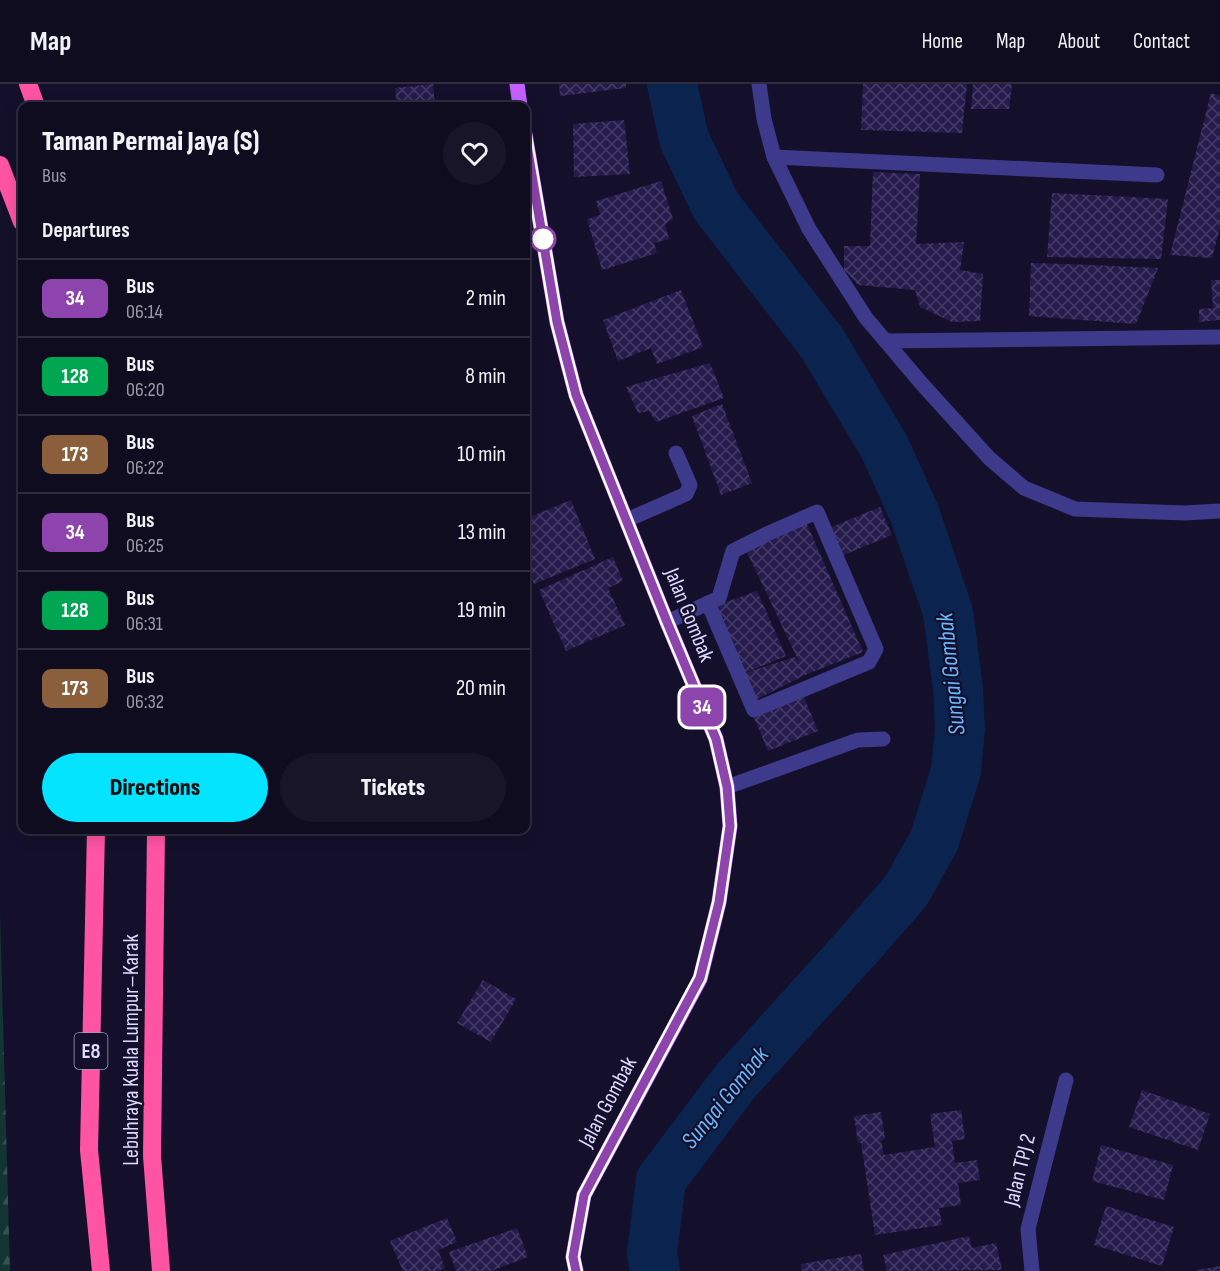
<!DOCTYPE html>
<html lang="en">
<head>
<meta charset="utf-8">
<style>
  :root { --surface:#0f0c20; --page:#181529; --text:#f1f3f6; --muted:#9b9ba5; --line:#2f2c3e; --accent:#05e4ff }
  body { margin:0; font-family:"Sofia Sans Condensed",sans-serif; background:var(--page); color:var(--text); height:100vh; display:flex; flex-direction:column; font-size:22px; white-space:nowrap }
  * { box-sizing:border-box; margin:0 }
  p { font-size:20px; color:var(--muted) }
  .icon { flex:none; width:33px; height:33px; fill:none; stroke:currentColor; stroke-width:2; stroke-linecap:round; stroke-linejoin:round }
  .map { position:relative; flex:1; overflow:hidden }
  .panel { position:absolute; left:18px; top:18px; width:512px; height:732px; display:flex; flex-direction:column; background:var(--surface); border-radius:12px; box-shadow:0 3px 15px #0003,0 0 0 2px var(--line) }
  .panel>* { flex:none }
  .badge { padding:0 12px; border-radius:9px; font-size:21px; line-height:39px }
  .map>.badge { position:absolute; translate:-50% -50%; box-shadow:0 0 0 3px #fff }
  h2 { padding:0 24px; font-size:22px; line-height:54px }
  .round { display:grid; place-items:center; flex:none; width:63px; height:63px; border-radius:32px; background:var(--page) }
  .overview { display:flex; align-items:center; justify-content:space-between; height:102px; padding:0 24px }
  h1 { font-size:28px; font-weight:800; line-height:45px }
  .cta { display:flex; gap:12px; margin-top:auto; padding:12px 24px }
  .cta a { flex:1; height:69px; border-radius:36px; background:var(--accent); color:#111; font-size:24px; font-weight:800; line-height:69px; text-align:center }
  .cta a+a { background:var(--page); color:var(--text) }
  ul { padding:0; list-style:none }
  li { display:flex; align-items:center; gap:18px; height:78px; padding:0 24px; border-top:2px solid var(--line) }
  li div { flex:1 }
  li b { display:block; font-size:22px }
  li em { font-style:normal }
  li .badge { min-width:66px; font-weight:700; text-align:center }
  header { display:flex; align-items:center; gap:36px; box-sizing:border-box; height:84px; padding:0 30px; background:var(--surface); border-bottom:2px solid var(--line) }
  header strong { font-size:28px }
  nav { display:flex; gap:33px; margin-inline-start:auto; font-size:21px }
  .map>svg:first-child { display:block }
  .forest { fill:url(#forest-firs) }
  .lines { fill:none; stroke-linecap:round; stroke-linejoin:round }
  .river { stroke:#0a234f; stroke-width:50 }
  .building { fill:url(#building-cross-hatch) }
  .minor { stroke:#3d398b; stroke-width:15 }
  .major { stroke:#c560ff; stroke-width:15 }
  .highway { stroke:#ff54a4; stroke-width:18 }
  .line-casing { stroke:#fff; stroke-width:14 }
  .line { stroke:#8e44ad; stroke-width:9 }
  .stop-dot { fill:#fff; stroke:#8e44ad; stroke-width:3 }
  .labels { text-anchor:middle; dominant-baseline:central; stroke-width:4.5; stroke-linejoin:round; paint-order:stroke }
  .shield { fill:#14102b; stroke:#a19dbf; stroke-width:1.5 }
  .shield-label { font-size:21px; font-weight:bold; fill:#ded9ff }
  .street-label { font-size:22px; fill:#ded9ff; stroke:#14102b }
  .water-label { font-size:24px; font-style:italic; fill:#67b7ff; stroke:#14102b }
</style>
</head>
<body>
<header>
<strong>Map</strong>
<nav><a>Home</a><a>Map</a><a>About</a><a>Contact</a></nav>
</header>
<div class="map">
<svg width="1220" height="1187" viewBox="0 0 1220 1187">
  <defs>
    <pattern id="forest-firs" width="22" height="20" patternUnits="userSpaceOnUse" patternTransform="scale(1.5)"><rect width="22" height="20" fill="#123534"/><path d="M5 1l3.5 6h-7zM16 11l3.5 6h-7z" fill="#345252"/></pattern>
    <pattern id="building-cross-hatch" width="8" height="8" patternUnits="userSpaceOnUse" patternTransform="scale(1.5)"><rect width="8" height="8" fill="#251b4c"/><path d="M0 0l8 8M0 8l8-8" fill="none" stroke="#443c67"/></pattern>
  </defs>
  <rect width="100%" height="100%" fill="#14102b"/>
  <path class="forest" d="M0 830 10 1187H0Z"/>
  <g class="lines">
    <path class="river" d="M655 1187 652 1169 661 1096 734 999 857 863 906 807 934 757 956 687 960 645 958 605 948 528 915 431 885 364 822 259 716 122 684 55 672 0"/>
  </g>
  <g class="building">
    <path d="M433 0 435 22H397L395 4Z"/>
    <path d="M559 0H626V4L560 12Z"/>
    <path d="M863 0H967L962 49 861 46Z"/>
    <path d="M973 0H1012L1009 25H971Z"/>
    <path d="M1211 9 1220 12V144L1212 174 1170 171Z"/>
    <path d="M624 36 630 90 574 93 573 40Z"/>
    <path d="M873 88 920 90 916 160 964 158 960 186 983 190 980 237 952 238 920 223 915 206 858 201 844 186V162H870Z"/>
    <path d="M661 97 673 135 665 140 669 155 654 159 657 169 602 186 587 135 600 131 596 117Z"/>
    <path d="M1052 109 1168 115 1161 175 1047 173Z"/>
    <path d="M1031 179 1066 180 1158 184 1136 240 1029 232Z"/>
    <path d="M1211 196H1220V236L1199 238V225L1213 224Z"/>
    <path d="M681 206 703 263 657 280 651 264 618 277 603 236Z"/>
    <path d="M710 279 724 314 656 338 649 327 638 329 626 303Z"/>
    <path d="M722 320 752 399 721 411 692 332Z"/>
    <path d="M571 416 595 475 534 500 525 477V435Z"/>
    <path d="M880 423 892 451 839 473 827 445Z"/>
    <path d="M806 438 863 568 805 591 753 617 712 523 757 507 786 572 745 589 795 573 800 580 746 466Z"/>
    <path d="M613 473 623 497 608 504 625 541 566 567 539 506Z"/>
    <path d="M804 613 818 647 768 667 754 634Z"/>
    <path d="M483 896 516 915 491 958 457 939Z"/>
    <path d="M1142 1006 1210 1030 1198 1066 1129 1043Z"/>
    <path d="M961 1026 965 1055 952 1057 955 1079 977 1076 980 1096 958 1099 961 1121 939 1124 942 1141 875 1151 861 1059H858L854 1032 881 1028 885 1055 881 1056 884 1071 935 1063 930 1030Z"/>
    <path d="M1101 1061 1173 1081 1164 1116 1092 1097Z"/>
    <path d="M1106 1122 1174 1143 1162 1182 1094 1161Z"/>
    <path d="M447 1134 457 1158 438 1166 445 1184 438 1187H403L390 1157Z"/>
    <path d="M517 1144 528 1173 491 1187H456L449 1168Z"/>
    <path d="M969 1152 972 1164 996 1159 1002 1186 887 1187 883 1171Z"/>
    <path d="M861 1170 864 1187H802L801 1180Z"/>
    <path d="M1220 1182V1187H1198V1186Z"/>
  </g>
  <g class="lines">
    <g class="minor">
      <path d="M759 0 764 35 774 73 809 145 866 234 922 300 989 374 1024 404 1075 425 1185 429 1220 427"/>
      <path d="M774 73 1157 91"/>
      <path d="M886 257 1220 253"/>
      <path d="M627 436 686 410 690 401 676 369"/>
      <path d="M667 538 719 514 733 467 769 449 817 428 876 565 869 578 754 626 708 519"/>
      <path d="M727 703 858 656 883 655"/>
      <path d="M1032 1187 1028 1145 1066 996"/>
    </g>
    <g class="major">
      <path d="M517 0 520 22"/>
      <path d="M525 50 557 238 576 311 667 538 716 655 727 703 730 742 719 818 700 895 584 1111 573 1173 576 1187"/>
    </g>
    <g class="highway">
      <path d="M28 0 36 22"/>
      <path d="M0 81 22 138"/>
      <path d="M96 746 89 1066 101 1187"/>
      <path d="M156 746 152 1072 161 1187"/>
    </g>
  </g>
  <g class="lines">
    <defs>
      <path id="line" d="M525 50 557 238 576 311 667 538 716 655 727 703 730 742 719 818 700 894 584 1111 573 1173 576 1187"/>
    </defs>
    <use href="#line" class="line-casing"/>
    <use href="#line" class="line"/>
  </g>
  <circle class="stop-dot" cx="543" cy="155" r="12"/>
  <g class="labels">
    <rect class="shield" x="74.5" y="949" width="33" height="36" rx="4.5"/>
    <g class="shield-label">
      <text x="91" y="967">E8</text>
    </g>
    <g class="street-label">
      <text transform="translate(689 531) rotate(68)">Jalan Gombak</text>
      <text transform="translate(131 966) rotate(-90)">Lebuhraya Kuala Lumpur–Karak</text>
      <text transform="translate(608 1018) rotate(-62)">Jalan Gombak</text>
      <text transform="translate(1020 1086) rotate(-76)">Jalan TPJ 2</text>
    </g>
    <g class="water-label">
      <text transform="translate(951 590) rotate(-96)">Sungai Gombak</text>
      <text transform="translate(725 1014) rotate(-51)">Sungai Gombak</text>
    </g>
  </g>
</svg>
<b class="badge" style="left:702px;top:623px;background:#8e44ad;color:#fff">34</b>
<section class="panel">
<div class="overview"><div><h1>Taman Permai Jaya (S)</h1><p>Bus</p></div><a class="round"><svg class="icon" aria-label="heart" viewBox="0 0 24 24"><path d="M12 20l-8-8c-3-5 5-10 8-4 3-6 11-1 8 4z"/></svg></a></div>
<h2>Departures</h2>
<ul>
<li><span class="badge" style="background:#8e44ad;color:#fff">34</span><div><b>Bus</b><p>06:14</p></div><em>2 min</em></li>
<li><span class="badge" style="background:#00a651;color:#fff">128</span><div><b>Bus</b><p>06:20</p></div><em>8 min</em></li>
<li><span class="badge" style="background:#8b5e3c;color:#fff">173</span><div><b>Bus</b><p>06:22</p></div><em>10 min</em></li>
<li><span class="badge" style="background:#8e44ad;color:#fff">34</span><div><b>Bus</b><p>06:25</p></div><em>13 min</em></li>
<li><span class="badge" style="background:#00a651;color:#fff">128</span><div><b>Bus</b><p>06:31</p></div><em>19 min</em></li>
<li><span class="badge" style="background:#8b5e3c;color:#fff">173</span><div><b>Bus</b><p>06:32</p></div><em>20 min</em></li>
</ul>
<div class="cta"><a>Directions</a><a>Tickets</a></div>
</section>
</div>
</body>
</html>
